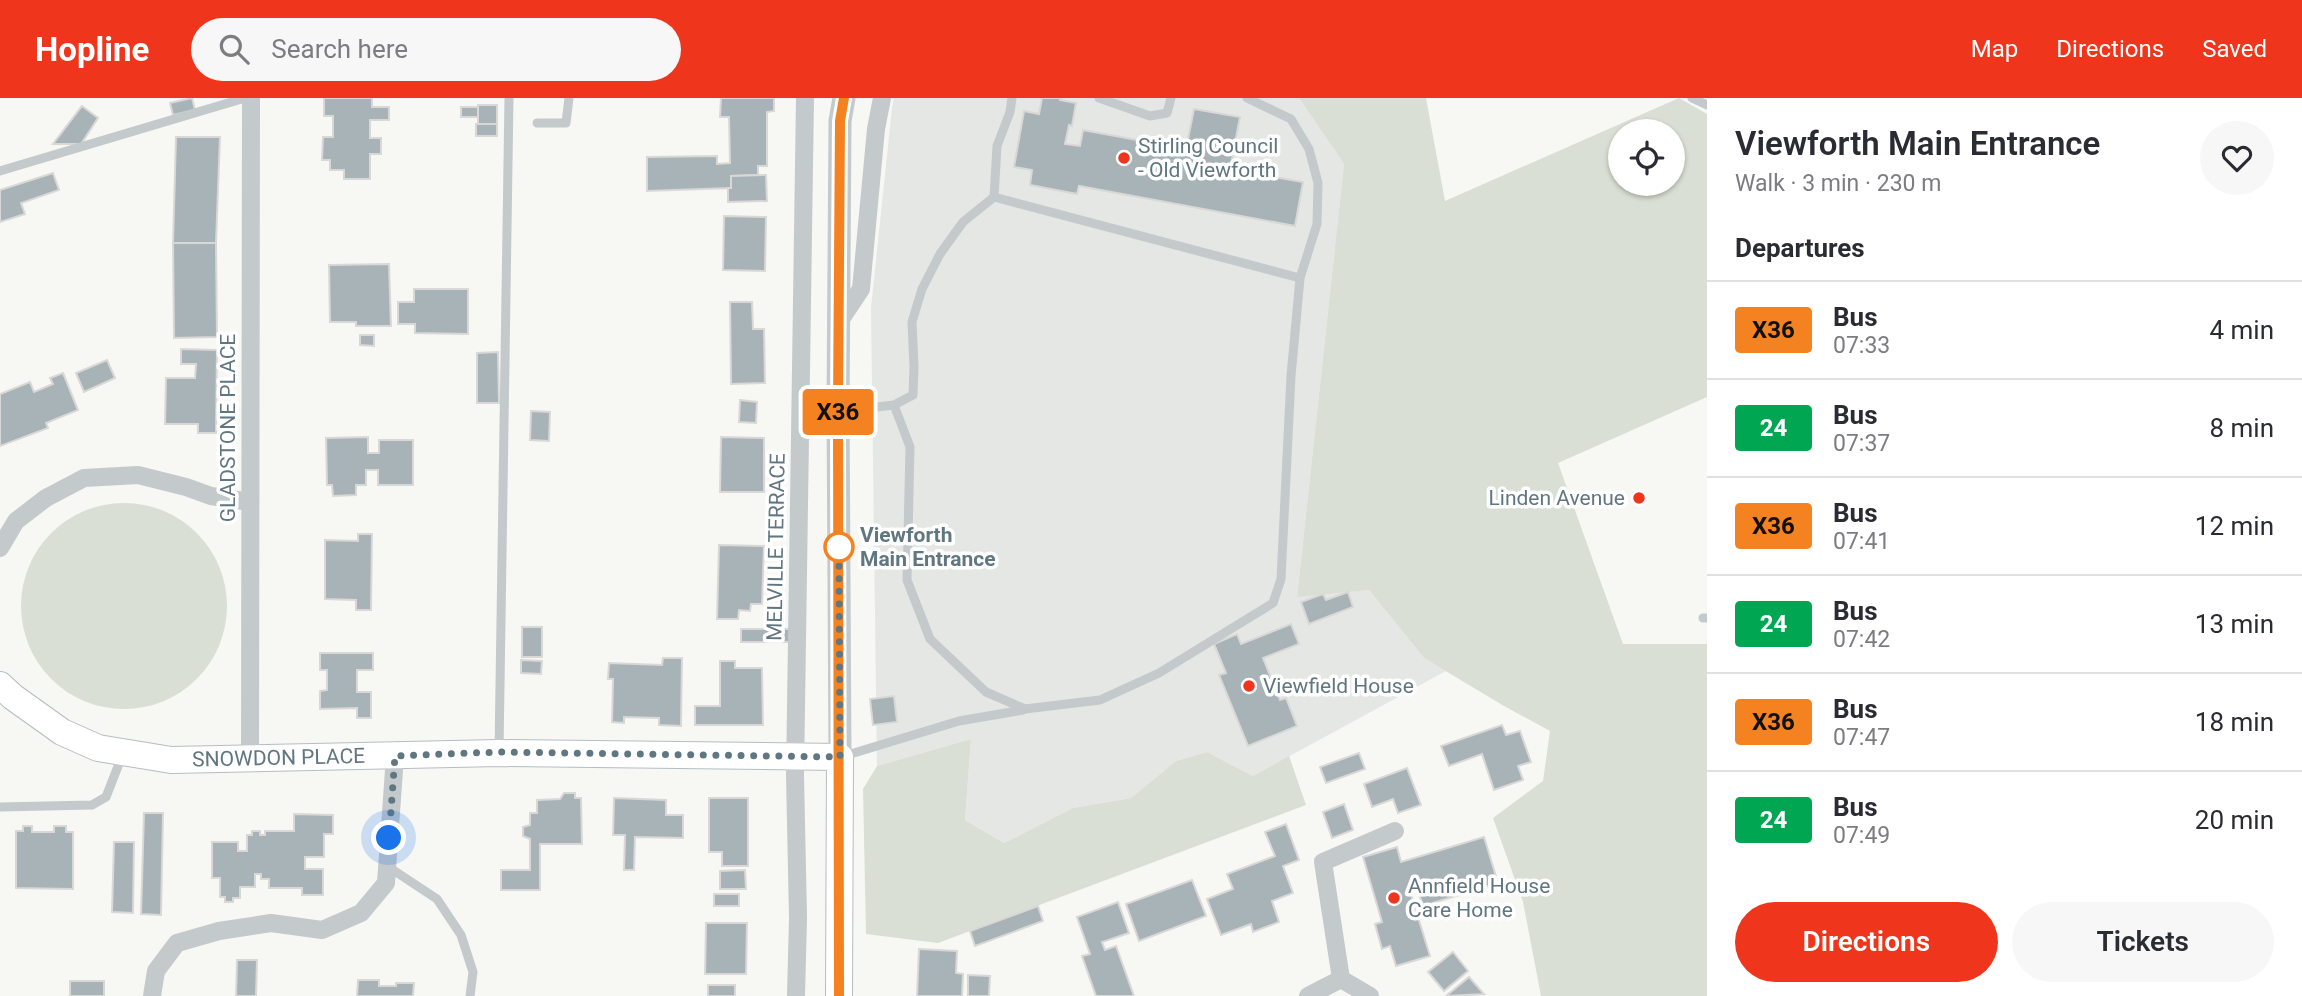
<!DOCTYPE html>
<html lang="en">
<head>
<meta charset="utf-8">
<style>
  :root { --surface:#fff; --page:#f7f7f7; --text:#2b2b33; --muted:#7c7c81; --line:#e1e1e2; --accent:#ef351c }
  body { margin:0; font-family:Roboto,sans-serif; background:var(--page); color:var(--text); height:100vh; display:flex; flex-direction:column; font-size:26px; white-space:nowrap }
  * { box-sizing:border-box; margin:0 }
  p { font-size:23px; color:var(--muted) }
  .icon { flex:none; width:38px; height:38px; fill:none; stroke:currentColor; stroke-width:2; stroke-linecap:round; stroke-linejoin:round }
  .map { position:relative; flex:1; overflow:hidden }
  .drawer { display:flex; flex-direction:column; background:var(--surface); width:595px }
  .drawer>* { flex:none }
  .badge { padding:0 14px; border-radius:5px; font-size:24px; line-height:46px }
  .fabs { position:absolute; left:1608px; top:21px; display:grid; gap:14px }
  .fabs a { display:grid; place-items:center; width:77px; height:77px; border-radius:50%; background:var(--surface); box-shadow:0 2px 5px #0004; font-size:35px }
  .you { position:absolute; width:35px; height:35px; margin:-18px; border:5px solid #fff; border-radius:50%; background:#1a73e8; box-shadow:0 0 0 10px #1a73e833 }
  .map>.badge { position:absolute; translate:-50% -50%; box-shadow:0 0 0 4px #fff }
  h2 { padding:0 28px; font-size:26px; line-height:63px }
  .round { display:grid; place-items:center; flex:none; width:74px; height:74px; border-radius:37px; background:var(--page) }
  .overview { display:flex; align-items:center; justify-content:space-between; height:119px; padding:0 28px }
  h1 { font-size:33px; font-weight:600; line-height:52px }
  .primary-button { display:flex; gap:14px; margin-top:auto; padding:14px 28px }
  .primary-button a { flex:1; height:80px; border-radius:42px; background:var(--accent); color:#fff; font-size:28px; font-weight:600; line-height:80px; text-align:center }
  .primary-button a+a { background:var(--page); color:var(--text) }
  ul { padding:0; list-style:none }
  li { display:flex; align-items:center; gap:21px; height:98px; padding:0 28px; border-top:2px solid var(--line) }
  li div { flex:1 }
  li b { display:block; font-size:26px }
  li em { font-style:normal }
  li .badge { min-width:77px; font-weight:700; text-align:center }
  header { display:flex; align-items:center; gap:42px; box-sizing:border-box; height:98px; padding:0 35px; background:var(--accent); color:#fff }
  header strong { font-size:33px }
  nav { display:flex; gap:38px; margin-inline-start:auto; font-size:24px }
  .search { width:490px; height:63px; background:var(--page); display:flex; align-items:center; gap:18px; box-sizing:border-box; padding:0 24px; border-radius:38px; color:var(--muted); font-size:26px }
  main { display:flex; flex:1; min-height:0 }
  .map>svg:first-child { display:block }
  .built { fill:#e5e7e5 }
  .green { fill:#d9dfd4; fill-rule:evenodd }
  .building { fill:#a8b3b8; stroke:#d9d8d6; stroke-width:2 }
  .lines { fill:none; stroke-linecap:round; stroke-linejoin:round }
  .secondary-casing { stroke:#b6bdc0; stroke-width:28 }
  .service { stroke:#c4c9cc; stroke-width:9 }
  .minor { stroke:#c4c9cc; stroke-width:18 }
  .tertiary { stroke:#c4c9cc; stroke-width:23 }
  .secondary { stroke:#fff; stroke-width:26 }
  .line-casing { stroke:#fff; stroke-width:16 }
  .line { stroke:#f58220; stroke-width:10 }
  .walk { stroke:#607681; stroke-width:7; stroke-dasharray:0 12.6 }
  .poi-dot { fill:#ef351c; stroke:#fff; stroke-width:2.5 }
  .stop-dot { fill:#fff; stroke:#f58220; stroke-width:3.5 }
  .labels { text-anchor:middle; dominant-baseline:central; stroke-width:7; stroke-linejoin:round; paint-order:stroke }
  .poi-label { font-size:21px; fill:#607681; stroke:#fff; text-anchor:start }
  .street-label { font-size:21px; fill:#607681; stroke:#fff }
  .stop-label { font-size:21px; font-weight:bold; fill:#607681; stroke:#fff; text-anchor:start }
</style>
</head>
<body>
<header>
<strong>Hopline</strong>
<div class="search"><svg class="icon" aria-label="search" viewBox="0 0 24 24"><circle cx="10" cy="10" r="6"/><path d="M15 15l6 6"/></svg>Search here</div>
<nav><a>Map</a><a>Directions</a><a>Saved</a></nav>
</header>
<main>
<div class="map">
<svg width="1707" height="898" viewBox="0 0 1707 898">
  <rect width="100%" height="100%" fill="#f7f7f4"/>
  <path class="built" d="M894 0H1299L1344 66 1297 498 1369 492 1424 560 1446 573 1253 678 1207 654 1176 663 1131 700 1073 710 1004 745 965 722 971 641 877 668 871 210 892 10Z"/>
  <g class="green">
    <path d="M1299 0H1426L1445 103 1679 0 1707 16V299L1558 365 1623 546H1707V898H1541L1523 804 1493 720 1543 683 1550 633 1504 608 1424 560 1369 492 1297 499 1344 66ZM1620 33H1673V86H1620Z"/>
    <circle cx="124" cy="508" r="103"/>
    <path d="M971 641 965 722 1004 745 1073 710 1131 700 1176 663 1207 654 1253 678 1289 658 1306 707 938 845 866 836 863 691 877 668Z"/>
  </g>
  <g class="building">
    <path d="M192 0 195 12 173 17 170 5Z"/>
    <path d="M324 0H372V9H389V22H370V40H381V56H370V81H344V72H330V62H322L323 39H333V18H324Z"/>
    <path d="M721 0H774V13L767 14V68H758V77L731 78V90L647 93V59L717 58V66L730 65 729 19H720Z"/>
    <path d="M1042 0H1061L1060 2 1076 5 1072 28 1069 27 1065 46 1080 48 1083 32 1186 51 1194 11 1240 19 1230 71 1303 84 1295 128 1079 88 1077 96 1030 87 1032 72 1014 69 1024 13 1039 16Z"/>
    <rect x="478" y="7" width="19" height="19"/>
    <path d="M82 8 98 20 81 46H53Z"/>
    <rect x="461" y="9" width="17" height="10"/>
    <rect x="476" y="26" width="21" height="12"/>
    <path d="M176 39H220L216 145H173Z"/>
    <path d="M53 75 59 92 21 105 25 116 0 124V92Z"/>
    <path d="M766 77 767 103 728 104V90H731V78Z"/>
    <path d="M724 118 766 119 765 173 723 172Z"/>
    <path d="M173 145H216L217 239 174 240Z"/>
    <path d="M389 166 391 228H356V224H330L329 167Z"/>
    <path d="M414 191H468V236L415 235V226H398V204H414Z"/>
    <path d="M730 204H752L753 231H764L765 285 731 286Z"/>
    <path d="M360 237H374V248L360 247Z"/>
    <path d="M181 251 217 252 216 335H198V326H165L166 280H195L196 266H181Z"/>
    <path d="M498 254 499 305H477V255Z"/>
    <path d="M107 262 115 280 84 294 76 275Z"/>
    <path d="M63 275 78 312 46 325 48 330 0 348V296L30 284 34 294 53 286 50 280Z"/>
    <path d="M740 302 757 304 756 325 739 324Z"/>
    <path d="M531 313 550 314 549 343 530 342Z"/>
    <path d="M368 339V355H379V342H413V387H378V372H366V387H356V397L333 398 332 387H327L326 340Z"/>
    <path d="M721 339 764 340V394H720Z"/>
    <path d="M358 436H372L371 512H356V502L325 501V442L358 443Z"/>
    <path d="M719 447 764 448 762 506H751L750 513 739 512 738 521H717Z"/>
    <path d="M1348 494 1353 509 1309 526 1301 504 1323 496 1326 502Z"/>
    <path d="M1291 526 1299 546 1263 560 1280 602 1286 600 1297 628 1248 648 1219 577 1226 575 1214 546 1237 536 1241 546Z"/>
    <rect x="522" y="529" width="20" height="30"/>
    <rect x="741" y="531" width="53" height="13"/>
    <path d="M320 555H373V572H357V594H371V620H357V610L320 611V593L327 592V572H320Z"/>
    <path d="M663 560H682L681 628 659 627V620L624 619V625L612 624 613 581H608L609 565 662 567Z"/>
    <path d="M521 562 542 563 541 576 521 575Z"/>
    <path d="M720 563H735V570H762L763 627H695V608H720Z"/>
    <path d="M894 598 897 624 873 627 870 601Z"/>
    <path d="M1502 627 1506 637 1520 633 1531 664 1518 668 1523 682 1494 692 1482 656 1449 668 1441 648Z"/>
    <path d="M1359 655 1365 671 1326 685 1320 669Z"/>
    <path d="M1407 670 1421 707 1398 715 1393 701 1372 709 1364 686Z"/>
    <path d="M564 695H575V700H581L582 746H540V792H501V772H530V741L523 738V729L530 727V715H537V702L560 701Z"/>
    <path d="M614 700 666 702V717H683V740L635 739 634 772H624L625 737H613Z"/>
    <path d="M709 700H748V768H722V754H709Z"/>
    <path d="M1344 706 1353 732 1332 740 1323 714Z"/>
    <path d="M144 715H163L161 817 141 816Z"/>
    <path d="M294 716 333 717V736H324V759H305V771H323V797H302V790H269V781H261V776H255V789H240V800H233V804H225V799H220V780H212V744H238V753H247V737H252V733H260V737H265V733H294Z"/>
    <path d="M1286 726 1299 762 1283 768 1293 795 1272 803 1279 824 1253 834 1251 826 1221 837 1207 801 1233 791 1227 776 1275 758 1265 734Z"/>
    <path d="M23 728H32V734H54V728H66V734H73V791L16 790V733H23Z"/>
    <path d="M1484 739 1498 785 1423 808 1417 790 1410 793 1430 858 1396 868 1390 848 1382 851 1375 826 1382 824 1363 759 1397 749 1401 764Z"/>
    <path d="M114 744H134L133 815 112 814Z"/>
    <path d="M745 772 746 791H720V773Z"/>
    <path d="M1192 782 1206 818 1139 843 1126 806Z"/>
    <rect x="714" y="796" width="25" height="12"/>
    <path d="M1118 804 1129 835 1102 844 1105 852 1116 848 1134 898H1096L1082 858 1090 856 1077 819Z"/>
    <path d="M1038 808 1043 823 975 848 970 833Z"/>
    <path d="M706 825H747L746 876H705Z"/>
    <path d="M919 851 957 853 956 875 963 876 962 898H917Z"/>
    <path d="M1453 854 1468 873 1444 893 1428 874Z"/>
    <path d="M237 862H257L256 898H236Z"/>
    <path d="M968 877 990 878 989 898H968Z"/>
    <path d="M1469 879 1484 896 1446 898Z"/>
    <path d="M358 882H379V888H396V885H414L413 898H357Z"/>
    <rect x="70" y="883" width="34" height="15"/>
    <rect x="708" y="887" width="27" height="11"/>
  </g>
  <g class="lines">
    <defs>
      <g id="secondary">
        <path id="s1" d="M0 587 13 599 62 634 98 650 171 662 499 655 840 659 839 898"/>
      </g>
    </defs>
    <use href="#secondary" class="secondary-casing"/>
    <g class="service">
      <path d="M1099 0 1150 18 1167 15 1171 0"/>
      <path d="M1247 0 1291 21 1309 51 1318 85 1317 126 1300 180"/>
      <path d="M1692 0 1707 7"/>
      <path d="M537 25H566L569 0"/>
      <path d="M0 73 245 0"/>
      <path d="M994 99 997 48 1010 14 1012 0"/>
      <path d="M840 309 868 310 894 307 910 349 907 482 930 541 986 594 1025 611 1100 602 1159 575 1273 505 1281 481 1291 278 1300 180 994 99 963 124 940 156 922 191 912 224 914 269 913 297 894 307"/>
      <path d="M1703 520H1707"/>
      <path d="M499 653 509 0"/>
      <path d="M844 658 959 623 1023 612"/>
      <path d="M0 709 92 707 106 699 122 658"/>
      <path d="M387 768 437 801 461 837 473 874 470 898"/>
    </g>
    <g class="minor">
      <path d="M839 224 861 191 876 31 882 0"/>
      <path d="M0 450 16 423 46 400 84 380 138 377 186 389 211 398 250 404"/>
      <path d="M250 660 251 0"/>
      <path d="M1341 881 1323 764 1395 733"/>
      <path d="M152 898 156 873 177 845 219 833 271 825 322 832 361 815 386 785 395 658"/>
      <path d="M796 898 798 820 795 677 805 0"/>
      <path d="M1308 898 1341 881 1370 898"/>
    </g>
    <path class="tertiary" d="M840 659 838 309 840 23 844 0"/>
    <use href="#secondary" class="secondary"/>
  </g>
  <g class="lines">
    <defs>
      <path id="line" d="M839 898 838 309 840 23 844 0"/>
    </defs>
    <use href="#line" class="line-casing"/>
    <use href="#line" class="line"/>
    <path class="walk" d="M389 740 395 658 499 654 840 659 839 443V449"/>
  </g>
  <g class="poi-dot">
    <circle cx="1124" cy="60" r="7"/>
    <circle cx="1639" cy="400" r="7"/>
    <circle cx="1249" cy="588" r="7"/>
    <circle cx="1394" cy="800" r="7"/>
  </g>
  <circle class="stop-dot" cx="839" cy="449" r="14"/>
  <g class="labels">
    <g class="poi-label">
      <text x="1138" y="48">Stirling Council<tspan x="1138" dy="24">- Old Viewforth</tspan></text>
      <text x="1625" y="400" text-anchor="end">Linden Avenue</text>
      <text x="1263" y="588">Viewfield House</text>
      <text x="1408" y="788">Annfield House<tspan x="1408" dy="24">Care Home</tspan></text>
    </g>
    <g class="street-label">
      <text transform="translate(228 330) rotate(-90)">GLADSTONE PLACE</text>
      <text transform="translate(776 449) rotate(-89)">MELVILLE TERRACE</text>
      <text stroke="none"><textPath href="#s1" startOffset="299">SNOWDON PLACE</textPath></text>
    </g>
    <g class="stop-label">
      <text x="860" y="437">Viewforth<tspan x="860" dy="24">Main Entrance</tspan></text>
    </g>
  </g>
</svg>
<div class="fabs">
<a><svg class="icon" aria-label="locate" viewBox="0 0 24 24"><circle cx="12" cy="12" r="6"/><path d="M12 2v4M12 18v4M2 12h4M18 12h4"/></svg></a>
</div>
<div class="you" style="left:389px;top:740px"></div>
<b class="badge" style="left:838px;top:314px;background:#f58220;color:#111">X36</b>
</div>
<section class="drawer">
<div class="overview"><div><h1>Viewforth Main Entrance</h1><p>Walk · 3 min · 230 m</p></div><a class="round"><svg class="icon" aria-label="heart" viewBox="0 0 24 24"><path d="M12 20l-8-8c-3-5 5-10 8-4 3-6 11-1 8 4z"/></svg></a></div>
<h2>Departures</h2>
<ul>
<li><span class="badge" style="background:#f58220;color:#111">X36</span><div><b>Bus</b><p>07:33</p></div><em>4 min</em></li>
<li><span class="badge" style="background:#00a651;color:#fff">24</span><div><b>Bus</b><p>07:37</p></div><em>8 min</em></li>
<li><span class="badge" style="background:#f58220;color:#111">X36</span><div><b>Bus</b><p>07:41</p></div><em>12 min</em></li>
<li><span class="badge" style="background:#00a651;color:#fff">24</span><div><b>Bus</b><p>07:42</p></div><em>13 min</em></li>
<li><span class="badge" style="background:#f58220;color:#111">X36</span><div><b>Bus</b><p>07:47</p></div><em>18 min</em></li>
<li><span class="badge" style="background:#00a651;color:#fff">24</span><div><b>Bus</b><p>07:49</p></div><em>20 min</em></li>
</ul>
<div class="primary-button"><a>Directions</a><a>Tickets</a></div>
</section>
</main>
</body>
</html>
